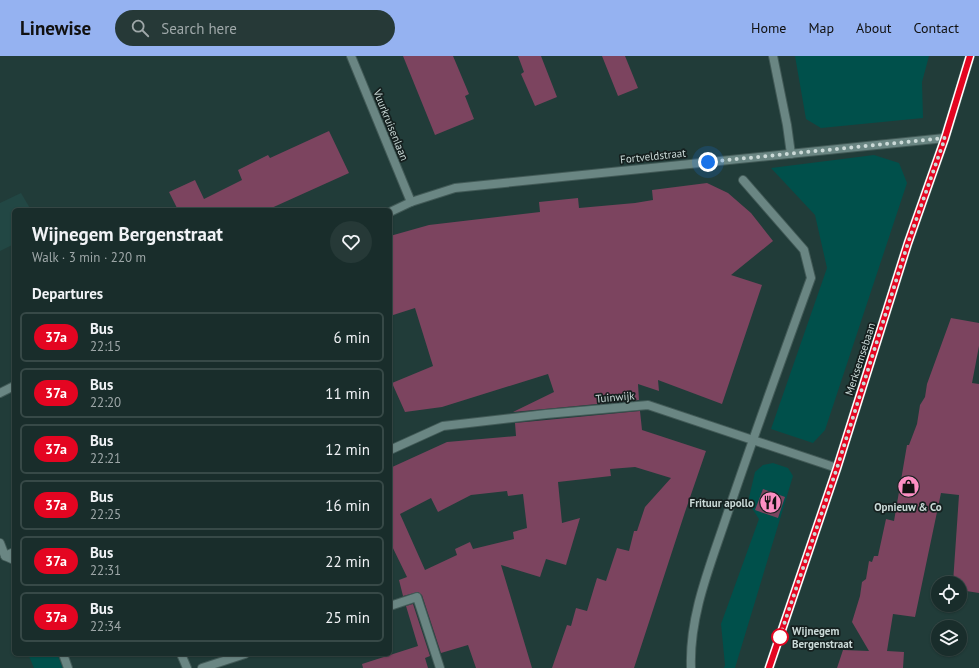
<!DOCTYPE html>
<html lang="en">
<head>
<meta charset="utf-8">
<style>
  :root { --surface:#192d2b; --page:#263937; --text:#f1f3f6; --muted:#9fa8a9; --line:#374947; --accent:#95b2f1 }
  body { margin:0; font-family:"PT Sans",sans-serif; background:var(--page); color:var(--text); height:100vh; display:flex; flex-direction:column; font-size:15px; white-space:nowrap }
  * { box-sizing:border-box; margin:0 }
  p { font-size:13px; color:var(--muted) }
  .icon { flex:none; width:22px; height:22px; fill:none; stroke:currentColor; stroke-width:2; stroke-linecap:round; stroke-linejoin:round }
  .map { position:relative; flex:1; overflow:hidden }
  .details { position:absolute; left:12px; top:152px; width:380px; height:448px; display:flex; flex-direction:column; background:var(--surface); border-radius:6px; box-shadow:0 1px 3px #0004,0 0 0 1px var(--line) }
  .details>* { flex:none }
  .badge { padding:0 8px; border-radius:13px; font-size:14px; line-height:26px }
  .fabs { position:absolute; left:931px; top:520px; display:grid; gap:8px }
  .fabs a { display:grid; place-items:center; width:36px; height:36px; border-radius:50%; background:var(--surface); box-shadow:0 1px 3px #0004,0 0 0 1px var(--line); font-size:20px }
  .you { position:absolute; width:20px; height:20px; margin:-10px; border:3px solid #fff; border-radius:50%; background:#1a73e8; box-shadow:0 0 0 6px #1a73e833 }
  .map>.badge { position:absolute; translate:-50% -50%; box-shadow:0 0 0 2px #fff }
  h2 { padding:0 20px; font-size:15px; line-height:36px }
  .round { display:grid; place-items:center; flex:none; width:42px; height:42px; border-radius:21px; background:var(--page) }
  .overview { display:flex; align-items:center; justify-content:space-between; height:68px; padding:0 20px }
  h1 { font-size:19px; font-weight:600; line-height:30px }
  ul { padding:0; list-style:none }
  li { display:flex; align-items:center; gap:12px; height:50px; margin:0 8px 6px; padding:0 12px; border:2px solid var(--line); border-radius:6px }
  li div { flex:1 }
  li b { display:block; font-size:15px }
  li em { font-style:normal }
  li .badge { min-width:44px; font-weight:700; text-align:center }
  header { display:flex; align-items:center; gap:24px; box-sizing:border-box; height:56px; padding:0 20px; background:var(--accent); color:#111 }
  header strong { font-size:19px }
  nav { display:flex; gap:22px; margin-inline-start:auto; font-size:14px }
  .search { width:280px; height:36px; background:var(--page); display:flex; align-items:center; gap:10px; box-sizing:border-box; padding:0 14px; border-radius:22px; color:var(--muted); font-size:15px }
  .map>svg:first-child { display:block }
  .built { fill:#224744 }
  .green { fill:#00504b }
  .building { fill:#7c445f; fill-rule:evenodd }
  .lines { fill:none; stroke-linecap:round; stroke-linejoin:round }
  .lane-casing { stroke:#425a57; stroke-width:10 }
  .street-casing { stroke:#425a57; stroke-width:10 }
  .secondary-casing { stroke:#425a57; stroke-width:10 }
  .lane { stroke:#6a8683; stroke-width:8 }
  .street { stroke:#6a8683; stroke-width:8 }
  .secondary { stroke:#5d908c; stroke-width:8 }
  .line-casing { stroke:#fff; stroke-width:9 }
  .line { stroke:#e40521; stroke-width:6 }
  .walk { stroke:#cad9d7; stroke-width:4; stroke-dasharray:0 7.2 }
  .stop-dot { fill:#fff; stroke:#e40521; stroke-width:2 }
  .labels { text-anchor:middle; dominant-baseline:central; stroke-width:3.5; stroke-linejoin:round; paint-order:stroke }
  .street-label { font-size:11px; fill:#cad9d7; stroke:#15201f }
  .poi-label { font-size:11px; font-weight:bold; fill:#cad9d7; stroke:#15201f; text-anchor:end }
  .stop-label { font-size:11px; font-weight:bold; fill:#cad9d7; stroke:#15201f; text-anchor:start }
</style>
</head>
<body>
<header>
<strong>Linewise</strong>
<div class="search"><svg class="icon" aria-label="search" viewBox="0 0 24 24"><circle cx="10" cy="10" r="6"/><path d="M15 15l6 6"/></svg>Search here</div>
<nav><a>Home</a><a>Map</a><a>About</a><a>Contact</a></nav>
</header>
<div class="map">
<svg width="979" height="612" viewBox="0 0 979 612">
  <rect width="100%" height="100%" fill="#213c39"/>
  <path class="built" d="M21 137 31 154H14V188L0 195V147Z"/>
  <g class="green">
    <path d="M795 0H929L922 26 923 62 821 72 806 63Z"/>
    <path d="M874 99 899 107 907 127 825 374 813 387 771 373 827 212 815 159 771 112Z"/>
    <path d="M773 407 788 412 793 420 735 612H724L725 609 721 568 759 463 748 446 755 416 763 409Z"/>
    <path d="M28 598H57L63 612H34Z"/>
  </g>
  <g class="building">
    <path d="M403 0H453L469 38 465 40 474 63 435 79Z"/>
    <path d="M518 0H541L557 41 535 50 521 18 524 16Z"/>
    <path d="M602 0H625L638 32 618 40Z"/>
    <path d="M329 75 349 117 267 154H178L169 136 195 124 204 143 242 124 238 114 268 99 270 102Z"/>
    <path d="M707 127 728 137 751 157 773 185 731 219 762 229 722 348 658 324 659 335 638 328 639 344 513 356 554 336 548 318 442 351 405 356 392 327 433 310 415 252 390 260V180L429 169 540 156 539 146 578 142 579 152 635 147 653 144 652 134Z"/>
    <path d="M951 262 979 267V290L972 327 979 328V537L960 534V527H953L959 439 941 437 915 561 893 558 887 595 904 596 903 612H837L843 594 869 595 852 566 860 540 862 526 866 523 869 505 872 506 874 500H878L886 463 894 465 907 389H909L917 368 920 349 925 341 927 328Z"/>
    <path d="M640 355 642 374 706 395 685 456 634 612H552L567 569 571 570 576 552 587 555 597 522 606 525 617 492 629 495 634 475H637L645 451 671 422 635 411 610 413 611 420 558 426 562 467 580 462 566 509 546 503 540 521 501 509 532 612H476L468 589 441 597 422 539 418 536 403 540 399 524 407 521 390 486V412L447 386 516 380 515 367ZM507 435 508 440 523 438 527 472 513 476 514 483 473 493 470 486 455 493 457 499 425 514 400 458 431 442 438 456 471 439Z"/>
    <path d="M763 433 785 441 778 462 755 454Z"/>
    <path d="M413 548 430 600 425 602 428 612H363L362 608 418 590 406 550Z"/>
  </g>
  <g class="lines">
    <defs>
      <g id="lane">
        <path d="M5 500 14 496"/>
        <path d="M390 550 417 541 440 612"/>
        <path d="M181 598 187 612"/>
        <path d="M202 612 245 598"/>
      </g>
      <g id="street">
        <path d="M351 0 411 146"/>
        <path d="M773 0 787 69 791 98"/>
        <path d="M390 156 411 146 455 132 945 82"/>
        <path d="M0 337 14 330"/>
        <path d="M390 394 443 370 546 358 648 349 837 412"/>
        <path d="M0 487 5 500 14 504"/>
        <path d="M63 598 68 612"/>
        <path d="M691 612C689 560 710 510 726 462 753 382 782 302 811 222L804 194 743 124"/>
      </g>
      <path id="secondary" d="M769 612 837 412 908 187 945 82 970 0"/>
    </defs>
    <use href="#lane" class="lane-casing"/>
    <use href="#street" class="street-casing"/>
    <use href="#secondary" class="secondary-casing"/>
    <use href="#lane" class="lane"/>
    <use href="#street" class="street"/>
    <use href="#secondary" class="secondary"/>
  </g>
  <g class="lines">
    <defs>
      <path id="line" d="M769 612 837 412 908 187 945 82 970 0"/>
    </defs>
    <use href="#line" class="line-casing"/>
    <use href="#line" class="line"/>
    <path class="walk" d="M708 106 945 82 908 187 837 412 779 583 780 581"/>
  </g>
  <defs>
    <symbol id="shop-disc" viewBox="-11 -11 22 22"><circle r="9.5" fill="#fc8fc3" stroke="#15201f"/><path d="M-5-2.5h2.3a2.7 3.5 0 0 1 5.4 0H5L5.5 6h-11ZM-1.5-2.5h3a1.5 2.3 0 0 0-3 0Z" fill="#111"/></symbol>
    <symbol id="restaurant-disc" viewBox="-11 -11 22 22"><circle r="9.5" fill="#fc8fc3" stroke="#15201f"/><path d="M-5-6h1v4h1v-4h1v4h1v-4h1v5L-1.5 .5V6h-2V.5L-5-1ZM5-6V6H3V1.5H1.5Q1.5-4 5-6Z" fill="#111"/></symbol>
  </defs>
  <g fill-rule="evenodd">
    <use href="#shop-disc" x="896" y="418" width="25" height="25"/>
    <use href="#restaurant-disc" x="758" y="434" width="25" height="25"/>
  </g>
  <circle class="stop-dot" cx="780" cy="581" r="8"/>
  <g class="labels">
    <g class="street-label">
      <text transform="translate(391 69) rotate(68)">Vuurkruisenlaan</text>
      <text transform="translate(653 100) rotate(-6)">Fortveldstraat</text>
      <text transform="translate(860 303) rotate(-72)">Merksemsebaan</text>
      <text transform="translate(615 341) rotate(-5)">Tuinwijk</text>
    </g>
    <g class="poi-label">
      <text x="754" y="447">Frituur apollo</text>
      <text x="908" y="451" text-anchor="middle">Opnieuw &amp; Co</text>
    </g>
    <g class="stop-label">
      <text x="792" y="575">Wijnegem<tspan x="792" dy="13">Bergenstraat</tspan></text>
    </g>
  </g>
</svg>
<div class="fabs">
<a><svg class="icon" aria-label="locate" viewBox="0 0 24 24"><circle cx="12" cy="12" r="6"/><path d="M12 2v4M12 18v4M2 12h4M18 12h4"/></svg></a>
<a><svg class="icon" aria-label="layers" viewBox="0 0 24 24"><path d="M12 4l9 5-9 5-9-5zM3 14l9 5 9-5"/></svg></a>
</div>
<div class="you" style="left:708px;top:106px"></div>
<section class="details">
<div class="overview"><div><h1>Wijnegem Bergenstraat</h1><p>Walk · 3 min · 220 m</p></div><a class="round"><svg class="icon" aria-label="heart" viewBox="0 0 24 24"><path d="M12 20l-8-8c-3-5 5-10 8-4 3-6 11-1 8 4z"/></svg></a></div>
<h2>Departures</h2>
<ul>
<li><span class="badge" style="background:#e40521;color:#fff">37a</span><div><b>Bus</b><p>22:15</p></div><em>6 min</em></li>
<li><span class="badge" style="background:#e40521;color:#fff">37a</span><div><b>Bus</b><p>22:20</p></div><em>11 min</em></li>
<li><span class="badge" style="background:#e40521;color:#fff">37a</span><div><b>Bus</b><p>22:21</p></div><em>12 min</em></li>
<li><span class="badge" style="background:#e40521;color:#fff">37a</span><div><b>Bus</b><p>22:25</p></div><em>16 min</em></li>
<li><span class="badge" style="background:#e40521;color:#fff">37a</span><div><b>Bus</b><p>22:31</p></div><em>22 min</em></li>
<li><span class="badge" style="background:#e40521;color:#fff">37a</span><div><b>Bus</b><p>22:34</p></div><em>25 min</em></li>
</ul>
</section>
</div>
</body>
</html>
